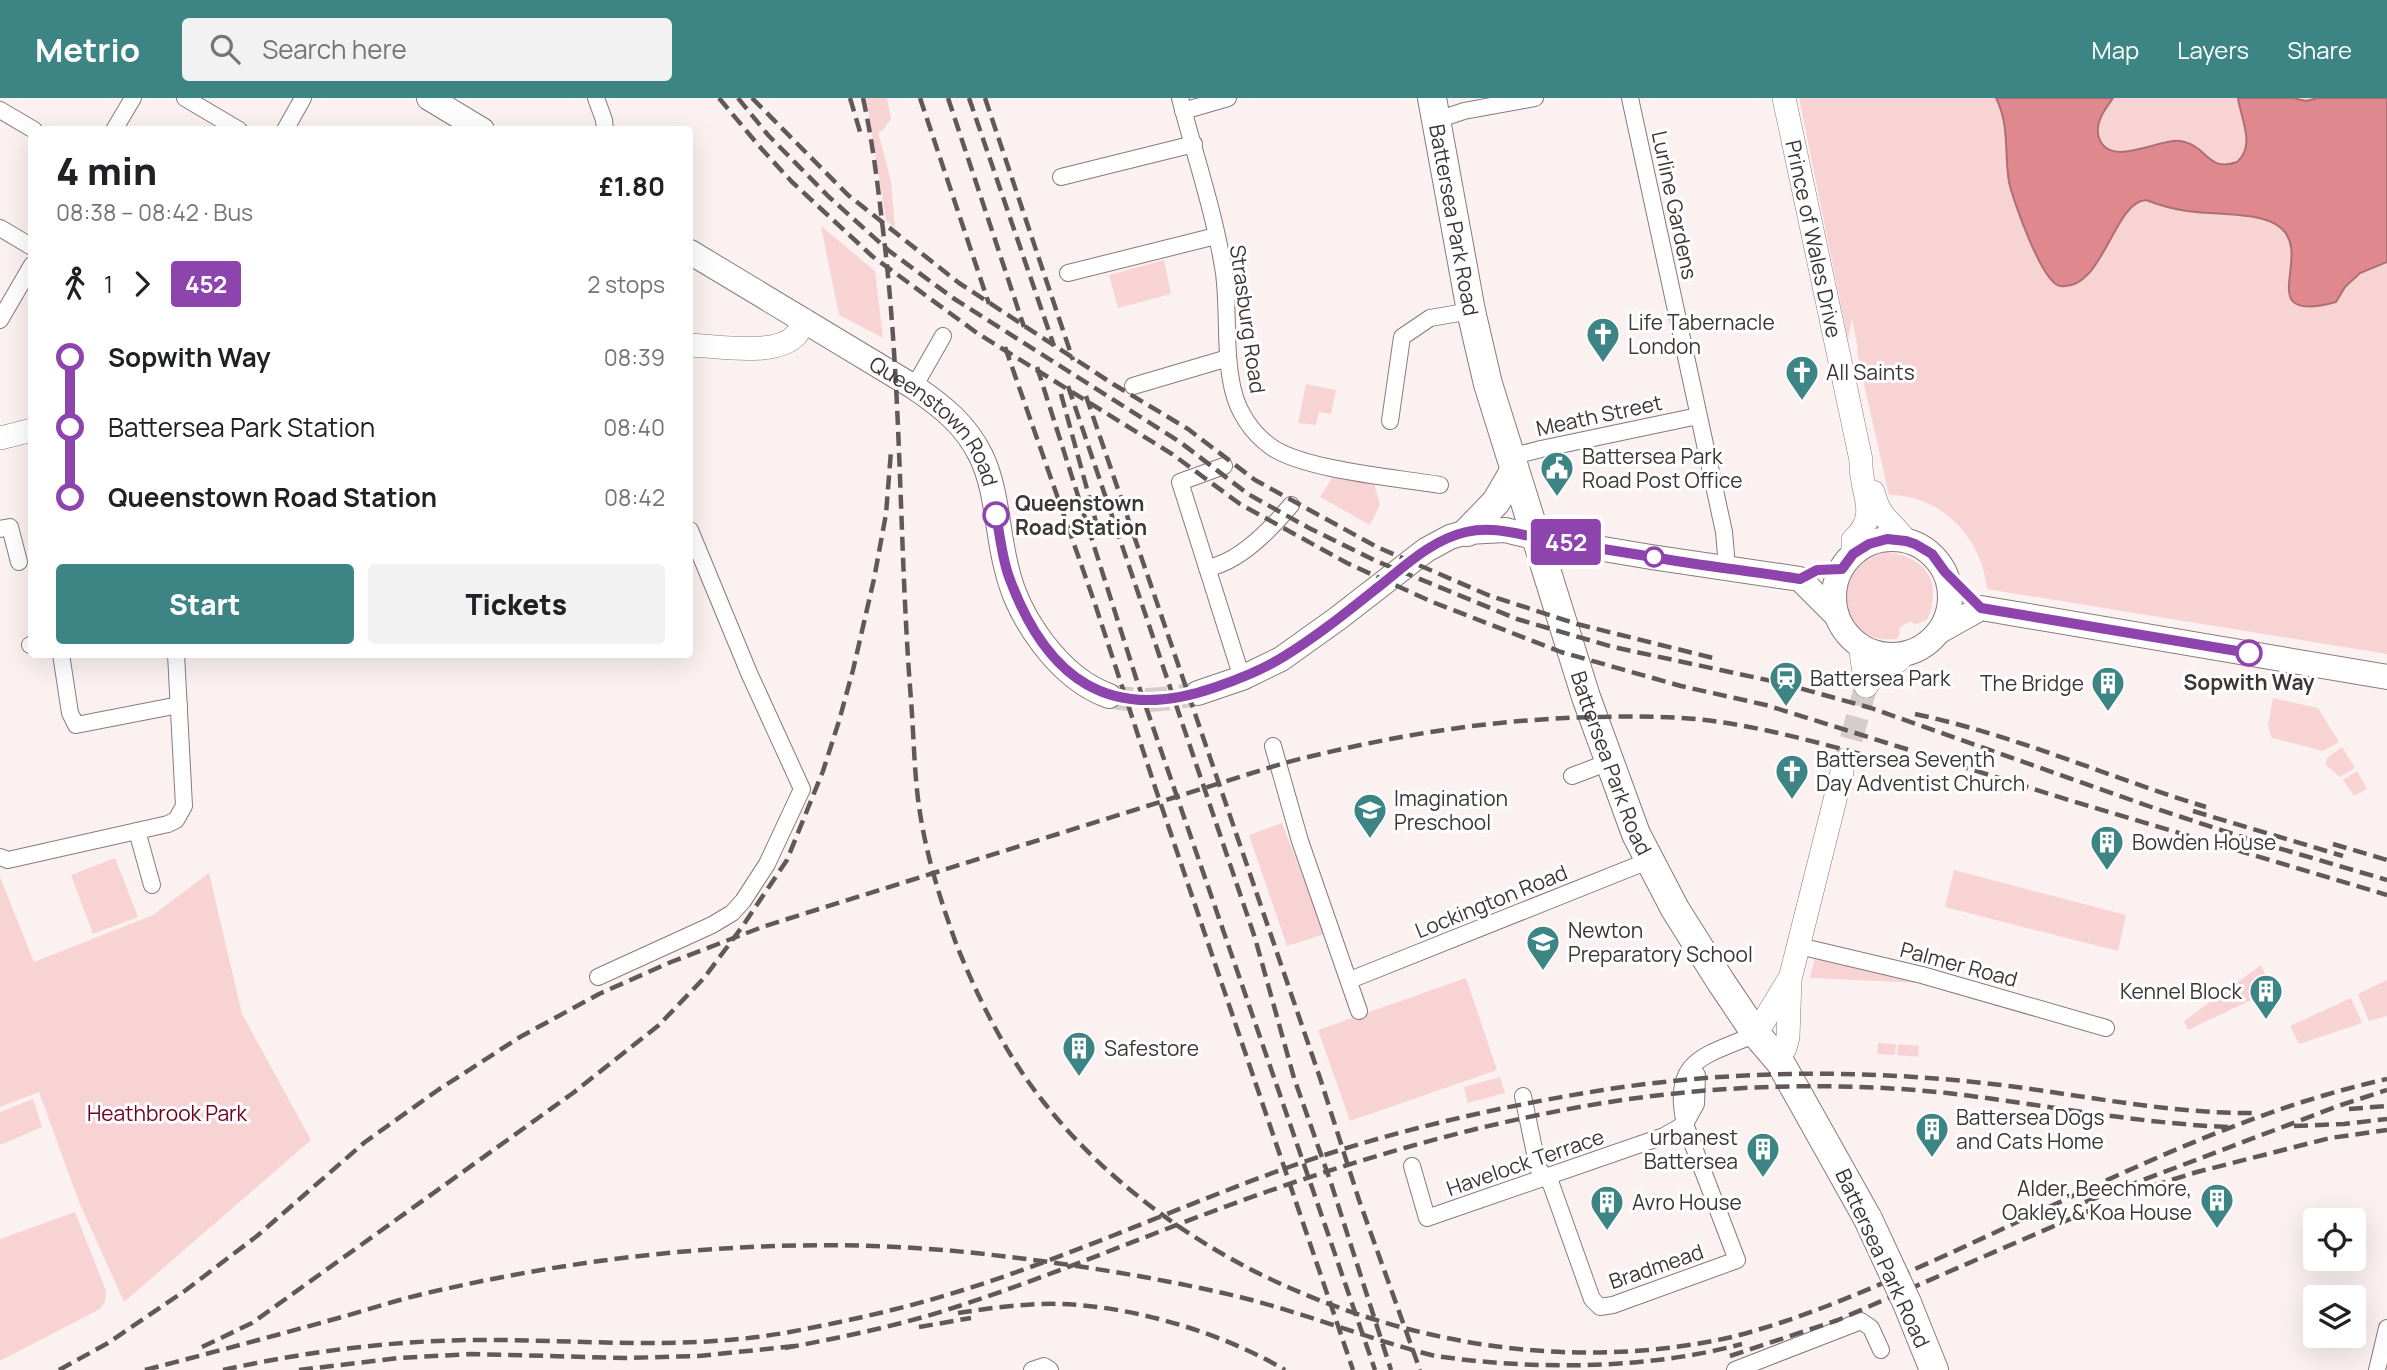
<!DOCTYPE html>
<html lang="en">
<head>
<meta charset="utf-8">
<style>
  :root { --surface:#fff; --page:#f2f2f2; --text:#202124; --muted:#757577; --accent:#3d8585 }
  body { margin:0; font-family:Manrope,sans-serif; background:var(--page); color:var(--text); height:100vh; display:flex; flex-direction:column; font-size:26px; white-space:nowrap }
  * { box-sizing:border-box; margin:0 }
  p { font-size:23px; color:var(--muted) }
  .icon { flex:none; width:38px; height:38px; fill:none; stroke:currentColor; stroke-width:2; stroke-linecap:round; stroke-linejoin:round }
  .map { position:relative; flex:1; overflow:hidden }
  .side { position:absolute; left:28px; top:28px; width:665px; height:532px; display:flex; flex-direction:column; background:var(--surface); border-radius:7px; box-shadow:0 7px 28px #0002 }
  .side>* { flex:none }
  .badge { padding:0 14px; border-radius:5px; font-size:24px; line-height:46px }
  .tools { position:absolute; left:2303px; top:1110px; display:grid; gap:14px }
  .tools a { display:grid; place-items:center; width:63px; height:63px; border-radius:7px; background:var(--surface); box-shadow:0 7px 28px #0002; font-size:35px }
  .map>.badge { position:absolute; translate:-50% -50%; box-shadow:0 0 0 4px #fff }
  .legs { display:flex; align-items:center; gap:10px; height:77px; padding:0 28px; font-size:23px }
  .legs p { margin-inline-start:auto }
  .summary { display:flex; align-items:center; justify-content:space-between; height:119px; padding:0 28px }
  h1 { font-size:38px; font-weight:800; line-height:52px }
  .primary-button { display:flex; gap:14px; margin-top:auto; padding:14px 28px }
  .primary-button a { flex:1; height:80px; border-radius:7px; background:var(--accent); color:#fff; font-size:28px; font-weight:800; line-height:80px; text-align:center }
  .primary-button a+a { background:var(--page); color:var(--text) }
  ul { padding:0 28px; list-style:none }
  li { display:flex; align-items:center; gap:24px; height:70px; font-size:26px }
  li i { display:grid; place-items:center; width:10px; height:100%; margin:0 9px; background:currentColor }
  li i::after { content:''; width:18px; height:18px; margin:-9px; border:5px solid; border-radius:50%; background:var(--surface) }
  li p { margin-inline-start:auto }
  li:first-child i { background:linear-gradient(#0000 50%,currentColor 0) }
  li:last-child i { background:linear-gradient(currentColor 50%,#0000 0) }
  header { display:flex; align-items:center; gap:42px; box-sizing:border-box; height:98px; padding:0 35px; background:var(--accent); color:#fff }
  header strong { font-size:33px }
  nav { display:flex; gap:38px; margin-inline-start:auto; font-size:24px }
  .search { width:490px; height:63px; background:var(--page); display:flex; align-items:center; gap:18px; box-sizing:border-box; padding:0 24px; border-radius:7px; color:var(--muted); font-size:26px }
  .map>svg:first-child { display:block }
  .green { fill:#f8d3d4 }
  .water { fill:#df888e; stroke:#ae6f74; stroke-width:2 }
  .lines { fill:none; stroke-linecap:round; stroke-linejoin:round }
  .secondary-tunnel { stroke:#d6cccc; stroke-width:23; stroke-dasharray:23 11; stroke-linecap:butt }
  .primary-tunnel { stroke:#d6cccc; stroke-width:24; stroke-dasharray:24 12; stroke-linecap:butt }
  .street-casing { stroke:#8a797a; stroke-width:18 }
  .secondary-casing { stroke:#8a797a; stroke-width:24 }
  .primary-casing { stroke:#8a797a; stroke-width:26 }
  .highway-casing { stroke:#8a797a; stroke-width:30 }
  .street { stroke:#fff; stroke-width:16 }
  .secondary { stroke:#fff; stroke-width:23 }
  .primary { stroke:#fff; stroke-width:24 }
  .highway { stroke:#fff; stroke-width:28 }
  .rail { stroke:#615959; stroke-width:4.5; stroke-dasharray:14 7; stroke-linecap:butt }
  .highway-bridge-casing { stroke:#8a797a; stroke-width:30; stroke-linecap:butt }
  .highway-bridge { stroke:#fff; stroke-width:28 }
  .line-1-casing { stroke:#fff; stroke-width:16 }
  .line-1 { stroke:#8e44ad; stroke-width:10 }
  .stop-1-dot { fill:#fff; stroke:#8e44ad; stroke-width:3.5 }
  .labels { text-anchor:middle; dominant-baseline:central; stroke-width:6; stroke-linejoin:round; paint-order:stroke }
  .street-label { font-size:21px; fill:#3d3636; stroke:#fff }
  .poi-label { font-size:21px; fill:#3d3636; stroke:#fff; text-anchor:start }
  .stop-label { font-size:21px; font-weight:bold; fill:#3d3636; stroke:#fff; text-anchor:start }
  .park-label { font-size:21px; fill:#6f0220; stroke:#fff }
</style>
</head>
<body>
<header>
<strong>Metrio</strong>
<div class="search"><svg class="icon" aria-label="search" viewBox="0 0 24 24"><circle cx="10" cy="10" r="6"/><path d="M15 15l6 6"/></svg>Search here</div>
<nav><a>Map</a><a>Layers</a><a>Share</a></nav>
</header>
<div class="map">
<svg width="2387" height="1272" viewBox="0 0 2387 1272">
  <rect width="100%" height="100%" fill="#fcf1f1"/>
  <g class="green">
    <path d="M866 0H887L891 21 882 33 878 34 891 83 895 130 886 122Z"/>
    <path d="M1799 0H2387V556L1987 491C1982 440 1942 397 1889 397L1857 255 1858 252 1852 220 1848 242Z"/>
    <path d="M821 128 875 173 883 240 839 217Z"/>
    <path d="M1164 162 1171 196 1118 210 1109 177Z"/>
    <path d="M1306 286 1336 292 1331 316 1319 314 1316 327 1298 325Z"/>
    <path d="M1332 380 1374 385 1380 407 1370 427 1320 399Z"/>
    <path d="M1886 454C1925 458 1944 484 1927 522L1914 527 1911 523 1899 530 1900 535 1897 541C1840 549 1825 468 1886 454Z"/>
    <path d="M2273 600 2318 610 2339 644 2323 653 2272 640 2268 628Z"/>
    <path d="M2342 649 2355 670 2340 679 2326 667 2327 660Z"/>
    <path d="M2357 673 2367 691 2354 698 2343 682Z"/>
    <path d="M1282 725 1325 836 1287 848 1249 737Z"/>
    <path d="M115 760 138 819 93 836 71 777Z"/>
    <path d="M1954 772 2126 817 2118 853 1945 809Z"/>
    <path d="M209 775 242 916 311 1042 124 1204 79 1104 39 994 0 1009V779L34 864 153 817Z"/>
    <path d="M1816 855 1922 879 1921 885 1810 880Z"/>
    <path d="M2261 867 2272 892 2188 932 2184 923Z"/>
    <path d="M1466 880 1497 972 1350 1023 1318 932Z"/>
    <path d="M2387 882V918L2369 923 2358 896Z"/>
    <path d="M2351 900 2362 925 2299 946 2290 928Z"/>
    <path d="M1878 945 1896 946 1895 957 1877 956Z"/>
    <path d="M1898 946 1919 948 1918 959 1897 957Z"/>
    <path d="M1500 979 1505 995 1468 1005 1464 989Z"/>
    <path d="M33 1001 42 1029 0 1047V1014Z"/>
    <path d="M75 1114 106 1193 105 1203 100 1211 0 1263V1141Z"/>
  </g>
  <path class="water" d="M1996 0H2113C2105 11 2094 25 2099 40 2110 71 2160 40 2180 43 2208 47 2207 75 2237 64 2256 48 2241 21 2238 0H2293L2306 3 2318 0H2387V164L2360 175 2345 189 2336 204C2251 227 2314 158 2281 130 2262 113 2212 117 2187 113 2172 111 2159 107 2146 102 2113 104 2103 194 2060 188 2042 185 2013 102 2009 84 2004 55 2010 27 1996 0Z"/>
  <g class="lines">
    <path class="secondary-tunnel" d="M1842 674 1866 588"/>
    <path class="primary-tunnel" d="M1109 598C1140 605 1168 602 1198 595"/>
    <defs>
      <g id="street">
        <path d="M185 0 239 32"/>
        <path d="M596 0 604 22 605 32"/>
        <path d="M1180 0C1195 58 1215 116 1224 175 1229 214 1224 254 1233 292 1238 314 1252 335 1270 348 1302 372 1399 380 1440 387"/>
        <path d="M1630 0 1724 434 1726 457 1724 470"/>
        <path d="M0 12 34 32"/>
        <path d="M1183 13 1228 0"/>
        <path d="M1437 22 1464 13 1535 0"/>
        <path d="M114 32 133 0"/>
        <path d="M285 32 303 0"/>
        <path d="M1061 79 1194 46"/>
        <path d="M0 130 32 149"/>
        <path d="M1068 175 1216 138"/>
        <path d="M0 222 32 167"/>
        <path d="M1133 288 1228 260"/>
        <path d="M914 289 943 238"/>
        <path d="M1390 323 1402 239 1430 220 1471 213"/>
        <path d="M1510 359 1541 351 1698 318"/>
        <path d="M1224 368 1180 384 1242 580"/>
        <path d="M0 431 10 429 19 464"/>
        <path d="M1207 470C1238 465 1271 431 1291 407"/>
        <path d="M30 547H32"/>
        <path d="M61 556 70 615 76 627 179 607"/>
        <path d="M1273 648 1300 743 1359 913"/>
        <path d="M1572 678 1609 664"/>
        <path d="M137 733 152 787"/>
        <path d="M0 759 8 762 168 726 176 722 184 708 176 556"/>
        <path d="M1799 848 1922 877 2106 930"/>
        <path d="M598 879 712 827 732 815 743 803 767 766 802 691 749 575 690 432"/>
        <path d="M1350 882 1648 763"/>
        <path d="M1523 998 1538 1070 1551 1086 1592 1201 1600 1209 1613 1207 1737 1162 1685 1026C1670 960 1706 958 1756 936"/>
        <path d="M1412 1068 1427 1120 1664 1038 1685 1026 1696 1006 1697 977 1691 970"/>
        <path d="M1032 1272 1044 1268 1050 1272"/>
        <path d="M1735 1272 1861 1223 1871 1230 1881 1252"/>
        <path d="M2377 1272 2387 1230"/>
      </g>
      <g id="secondary">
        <path id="s1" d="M1784 0 1861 362C1859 394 1882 416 1853 442V456"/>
        <path d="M690 247C717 248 777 259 796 237 799 233 802 227 804 222"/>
        <path d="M0 340 32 332"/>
        <path d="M1873 394C1881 423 1890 421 1906 443"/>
        <path d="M1860 547 1866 588"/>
        <path d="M1866 588 1882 568 1898 563 1904 556"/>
        <path d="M1756 936 1788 883"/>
        <path d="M1777 959 1785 950 1788 939 1790 881 1842 674"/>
      </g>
      <g id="primary">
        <path d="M429 0 482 32"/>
        <path id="s2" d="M690 154 914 289C942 308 966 327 981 358 997 391 997 432 1006 468 1017 519 1059 580 1109 598"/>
        <circle cx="1892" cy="499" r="58"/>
        <path d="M1940 533 1981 510 2387 579"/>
        <path d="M1198 595 1242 580 1281 561 1337 521 1426 452 1450 439 1467 434 1505 432 1538 440 1651 459 1800 481 1837 518"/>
      </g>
      <g id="highway">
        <path id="s3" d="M1432 0 1471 213 1488 286 1586 599 1636 736 1675 811 1721 884 1756 936 1780 964 1868 1121"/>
        <path d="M1467 434 1496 404 1514 373"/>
        <path d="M1907 1205 1934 1272"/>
      </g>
    </defs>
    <use href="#street" class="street-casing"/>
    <use href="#secondary" class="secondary-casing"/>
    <use href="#primary" class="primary-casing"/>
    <use href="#highway" class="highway-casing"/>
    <use href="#street" class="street"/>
    <use href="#secondary" class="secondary"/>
    <use href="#primary" class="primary"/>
    <use href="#highway" class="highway"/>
    <g class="rail">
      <path d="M719 0 759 48 792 84 872 158 977 235 1172 356 1240 406 1347 465 1430 503 1561 554 1681 588 1766 607 2072 703 2387 797"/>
      <path d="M738 0 768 37 828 98 888 152 953 200 1180 344 1248 396 1309 430 1376 463 1517 521 1613 549 1781 585 1871 610 2154 710 2261 745 2387 782"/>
      <path d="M752 0 848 97 959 185 1113 286 1188 331 1255 382 1377 449 1488 497 1577 526 1713 560"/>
      <path d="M850 0 861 37"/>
      <path d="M863 0C874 49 879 99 885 149 902 300 899 451 911 602 914 639 914 678 920 715 927 760 941 804 957 848 979 902 1005 955 1042 1002 1105 1083 1196 1149 1290 1190 1429 1251 1584 1272 1732 1239 1806 1220 1875 1189 1944 1158 2087 1093 2233 1015 2387 981"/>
      <path d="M920 0 989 206"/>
      <path d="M948 0 1024 229"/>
      <path d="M969 0 1054 248"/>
      <path d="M985 0 1073 262"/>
      <path d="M1005 249 1095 506 1155 689 1353 1272"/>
      <path d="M1037 269 1136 580 1375 1272"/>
      <path d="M1068 288 1255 840 1294 980 1331 1085 1391 1272"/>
      <path d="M1061 296 1096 424"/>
      <path d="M1086 298 1320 980 1359 1102 1420 1272"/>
      <path d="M1915 616C2015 637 2108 679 2206 709"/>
      <path d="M2193 713 2343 758"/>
      <path d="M2333 746 2387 762"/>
      <path d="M2349 1011 2387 1008"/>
      <path d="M2294 1028 2344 1026 2387 1021"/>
      <path d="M2152 1088 2197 1074 2330 1040 2387 1032"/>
      <path d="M2085 1104 2338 1008 2387 992"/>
      <path d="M958 1215C991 1210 1026 1205 1060 1206 1133 1208 1223 1235 1285 1272"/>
      <path d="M919 1229 971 1220"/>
      <path d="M202 1249 252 1225 573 995 659 927 704 880 742 829 787 762 823 673 839 623 853 572 874 481 886 416 891 353"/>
      <path d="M785 1250C844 1239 902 1227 959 1208 1063 1174 1163 1130 1266 1094 1375 1056 1484 1025 1597 1006 1711 987 1832 983 1947 995 2041 1006 2133 1025 2228 1029"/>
      <path d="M1730 1258 1838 1222 2100 1108"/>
      <path d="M59 1272 108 1245 186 1192 257 1138 365 1044 438 992 520 939 599 896 671 864 765 828 1284 665C1389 638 1489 621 1598 619 1638 618 1680 618 1720 624 1781 633 1841 651 1900 667"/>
      <path d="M145 1272C211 1255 277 1237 342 1219 376 1209 410 1198 445 1191 614 1153 793 1137 965 1154 1052 1163 1138 1176 1223 1195 1295 1211 1364 1240 1435 1258 1534 1272 1645 1272 1742 1246"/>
      <path d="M223 1272C304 1254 388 1243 471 1242 576 1241 680 1253 784 1235 839 1225 893 1213 947 1197 1063 1162 1175 1110 1289 1069 1391 1033 1497 1009 1603 992 1738 971 1874 971 2009 988 2092 999 2174 1016 2258 1015"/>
      <path d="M299 1272 399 1260 471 1256 625 1260 699 1258 795 1248"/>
    </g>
    <defs>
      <path id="highway-bridge" d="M1868 1121 1907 1205"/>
    </defs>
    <use href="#highway-bridge" class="highway-bridge-casing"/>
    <use href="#highway-bridge" class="highway-bridge"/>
  </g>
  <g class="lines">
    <defs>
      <path id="line-1" d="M996 417C1000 437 1002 460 1009 479 1046 580 1109 627 1216 589 1239 581 1262 572 1283 559 1316 539 1347 514 1377 490 1404 469 1431 442 1466 434 1491 428 1514 435 1539 440 1577 447 1615 453 1653 459 1702 468 1751 473 1800 481L1817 472 1842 471 1853 456 1869 446 1887 441 1906 443 1915 446 1932 456 1945 474 1981 510 2249 555"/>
    </defs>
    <use href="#line-1" class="line-1-casing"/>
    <use href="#line-1" class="line-1"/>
  </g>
  <defs>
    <symbol id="church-pin" viewBox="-11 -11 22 30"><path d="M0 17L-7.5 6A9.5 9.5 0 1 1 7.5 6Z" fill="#3d8585" stroke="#fff"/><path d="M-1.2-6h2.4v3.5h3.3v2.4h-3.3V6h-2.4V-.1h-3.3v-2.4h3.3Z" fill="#fff"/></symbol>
    <symbol id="civic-pin" viewBox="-11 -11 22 30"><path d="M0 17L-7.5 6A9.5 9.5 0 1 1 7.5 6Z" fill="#3d8585" stroke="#fff"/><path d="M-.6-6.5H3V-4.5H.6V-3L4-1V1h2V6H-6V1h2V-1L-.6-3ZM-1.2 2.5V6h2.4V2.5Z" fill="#fff"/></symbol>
    <symbol id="station-pin" viewBox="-11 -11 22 30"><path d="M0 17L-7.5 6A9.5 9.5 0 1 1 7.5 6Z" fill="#3d8585" stroke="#fff"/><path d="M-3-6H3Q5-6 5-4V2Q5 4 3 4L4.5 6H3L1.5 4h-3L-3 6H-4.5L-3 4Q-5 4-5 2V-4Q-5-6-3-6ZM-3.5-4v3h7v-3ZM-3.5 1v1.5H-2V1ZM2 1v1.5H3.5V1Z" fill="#fff"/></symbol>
    <symbol id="building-pin" viewBox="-11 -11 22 30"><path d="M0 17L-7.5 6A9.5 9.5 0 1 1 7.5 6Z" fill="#3d8585" stroke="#fff"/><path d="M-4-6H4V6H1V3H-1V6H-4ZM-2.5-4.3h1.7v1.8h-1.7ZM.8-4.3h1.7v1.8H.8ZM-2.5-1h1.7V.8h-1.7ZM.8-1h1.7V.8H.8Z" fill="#fff"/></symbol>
    <symbol id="school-pin" viewBox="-11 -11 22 30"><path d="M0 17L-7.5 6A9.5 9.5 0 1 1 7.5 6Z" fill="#3d8585" stroke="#fff"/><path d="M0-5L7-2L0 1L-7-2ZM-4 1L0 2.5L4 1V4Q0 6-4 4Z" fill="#fff"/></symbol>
  </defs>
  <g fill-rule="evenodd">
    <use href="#church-pin" x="1584" y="217" width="38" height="52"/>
    <use href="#church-pin" x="1783" y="255" width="38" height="52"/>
    <use href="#civic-pin" x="1538" y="351" width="38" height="52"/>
    <use href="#station-pin" x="1767" y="561" width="38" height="52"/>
    <use href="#building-pin" x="2089" y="566" width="38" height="52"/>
    <use href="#church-pin" x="1773" y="654" width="38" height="52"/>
    <use href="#school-pin" x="1351" y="693" width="38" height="52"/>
    <use href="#building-pin" x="2088" y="725" width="38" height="52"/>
    <use href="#school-pin" x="1524" y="825" width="38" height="52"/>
    <use href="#building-pin" x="2247" y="874" width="38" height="52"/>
    <use href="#building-pin" x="1060" y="931" width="38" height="52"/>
    <use href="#building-pin" x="1913" y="1012" width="38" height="52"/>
    <use href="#building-pin" x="1744" y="1032" width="38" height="52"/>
    <use href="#building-pin" x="2198" y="1083" width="38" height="52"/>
    <use href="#building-pin" x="1588" y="1085" width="38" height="52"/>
  </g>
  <g class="stop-1-dot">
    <circle cx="996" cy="417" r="12"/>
    <circle cx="1654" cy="459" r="9"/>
    <circle cx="2249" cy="555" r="12"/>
  </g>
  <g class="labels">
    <g class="street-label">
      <text transform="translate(1675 107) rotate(78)">Lurline Gardens</text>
      <text stroke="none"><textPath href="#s3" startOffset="124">Battersea Park Road</textPath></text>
      <text stroke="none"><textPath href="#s1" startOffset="144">Prince of Wales Drive</textPath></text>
      <text transform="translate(1248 221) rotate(82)">Strasburg Road</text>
      <text transform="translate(1599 317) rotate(-12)">Meath Street</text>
      <text stroke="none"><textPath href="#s2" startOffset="301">Queenstown Road</textPath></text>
      <text stroke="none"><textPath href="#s3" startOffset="690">Battersea Park Road</textPath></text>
      <text transform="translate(1491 803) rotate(-22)">Lockington Road</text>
      <text transform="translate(1959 866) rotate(15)">Palmer Road</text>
      <text transform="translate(1525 1064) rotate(-19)">Havelock Terrace</text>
      <text transform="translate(1883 1160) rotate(65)">Battersea Park Road</text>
      <text transform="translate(1656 1168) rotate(-19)">Bradmead</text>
    </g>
    <g class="poi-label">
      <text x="1628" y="224">Life Tabernacle<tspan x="1628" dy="24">London</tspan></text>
      <text x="1826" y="274">All Saints</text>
      <text x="1582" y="358">Battersea Park<tspan x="1582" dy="24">Road Post Office</tspan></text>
      <text x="1810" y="580">Battersea Park</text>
      <text x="2084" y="585" text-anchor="end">The Bridge</text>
      <text x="1816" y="661">Battersea Seventh<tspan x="1816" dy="24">Day Adventist Church</tspan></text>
      <text x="1394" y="700">Imagination<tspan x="1394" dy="24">Preschool</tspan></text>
      <text x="2132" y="744">Bowden House</text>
      <text x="1568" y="832">Newton<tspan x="1568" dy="24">Preparatory School</tspan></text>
      <text x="2242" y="893" text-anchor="end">Kennel Block</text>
      <text x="1104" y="950">Safestore</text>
      <text x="1956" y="1019">Battersea Dogs<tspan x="1956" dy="24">and Cats Home</tspan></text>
      <text x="1738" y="1039" text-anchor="end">urbanest<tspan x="1738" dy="24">Battersea</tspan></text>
      <text x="2192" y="1090" text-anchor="end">Alder, Beechmore,<tspan x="2192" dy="24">Oakley &amp; Koa House</tspan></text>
      <text x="1632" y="1104">Avro House</text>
    </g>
    <g class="stop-label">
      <text x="1015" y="405">Queenstown<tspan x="1015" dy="24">Road Station</tspan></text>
      <text x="2249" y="584" text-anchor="middle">Sopwith Way</text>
    </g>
    <g class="park-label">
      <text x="167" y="1015">Heathbrook Park</text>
    </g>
  </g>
</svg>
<div class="tools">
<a><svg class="icon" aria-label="locate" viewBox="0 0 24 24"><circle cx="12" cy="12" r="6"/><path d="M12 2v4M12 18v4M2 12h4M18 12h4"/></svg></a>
<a><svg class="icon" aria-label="layers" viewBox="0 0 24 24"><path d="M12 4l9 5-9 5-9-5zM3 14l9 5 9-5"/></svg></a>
</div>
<b class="badge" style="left:1566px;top:444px;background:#8e44ad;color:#fff">452</b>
<section class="side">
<div class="summary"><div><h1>4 min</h1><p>08:38 – 08:42 · Bus</p></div><b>£1.80</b></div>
<div class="legs"><svg class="icon" aria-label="walk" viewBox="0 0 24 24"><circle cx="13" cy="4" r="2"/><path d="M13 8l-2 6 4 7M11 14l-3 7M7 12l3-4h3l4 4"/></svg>1<svg class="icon" aria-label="forward" viewBox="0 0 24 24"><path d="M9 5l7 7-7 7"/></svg><b class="badge" style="background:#8e44ad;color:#fff">452</b><p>2 stops</p></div>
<ul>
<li><i style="color:#8e44ad"></i><b>Sopwith Way</b><p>08:39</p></li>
<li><i style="color:#8e44ad"></i><span>Battersea Park Station</span><p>08:40</p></li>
<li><i style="color:#8e44ad"></i><b>Queenstown Road Station</b><p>08:42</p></li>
</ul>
<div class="primary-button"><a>Start</a><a>Tickets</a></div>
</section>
</div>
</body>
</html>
